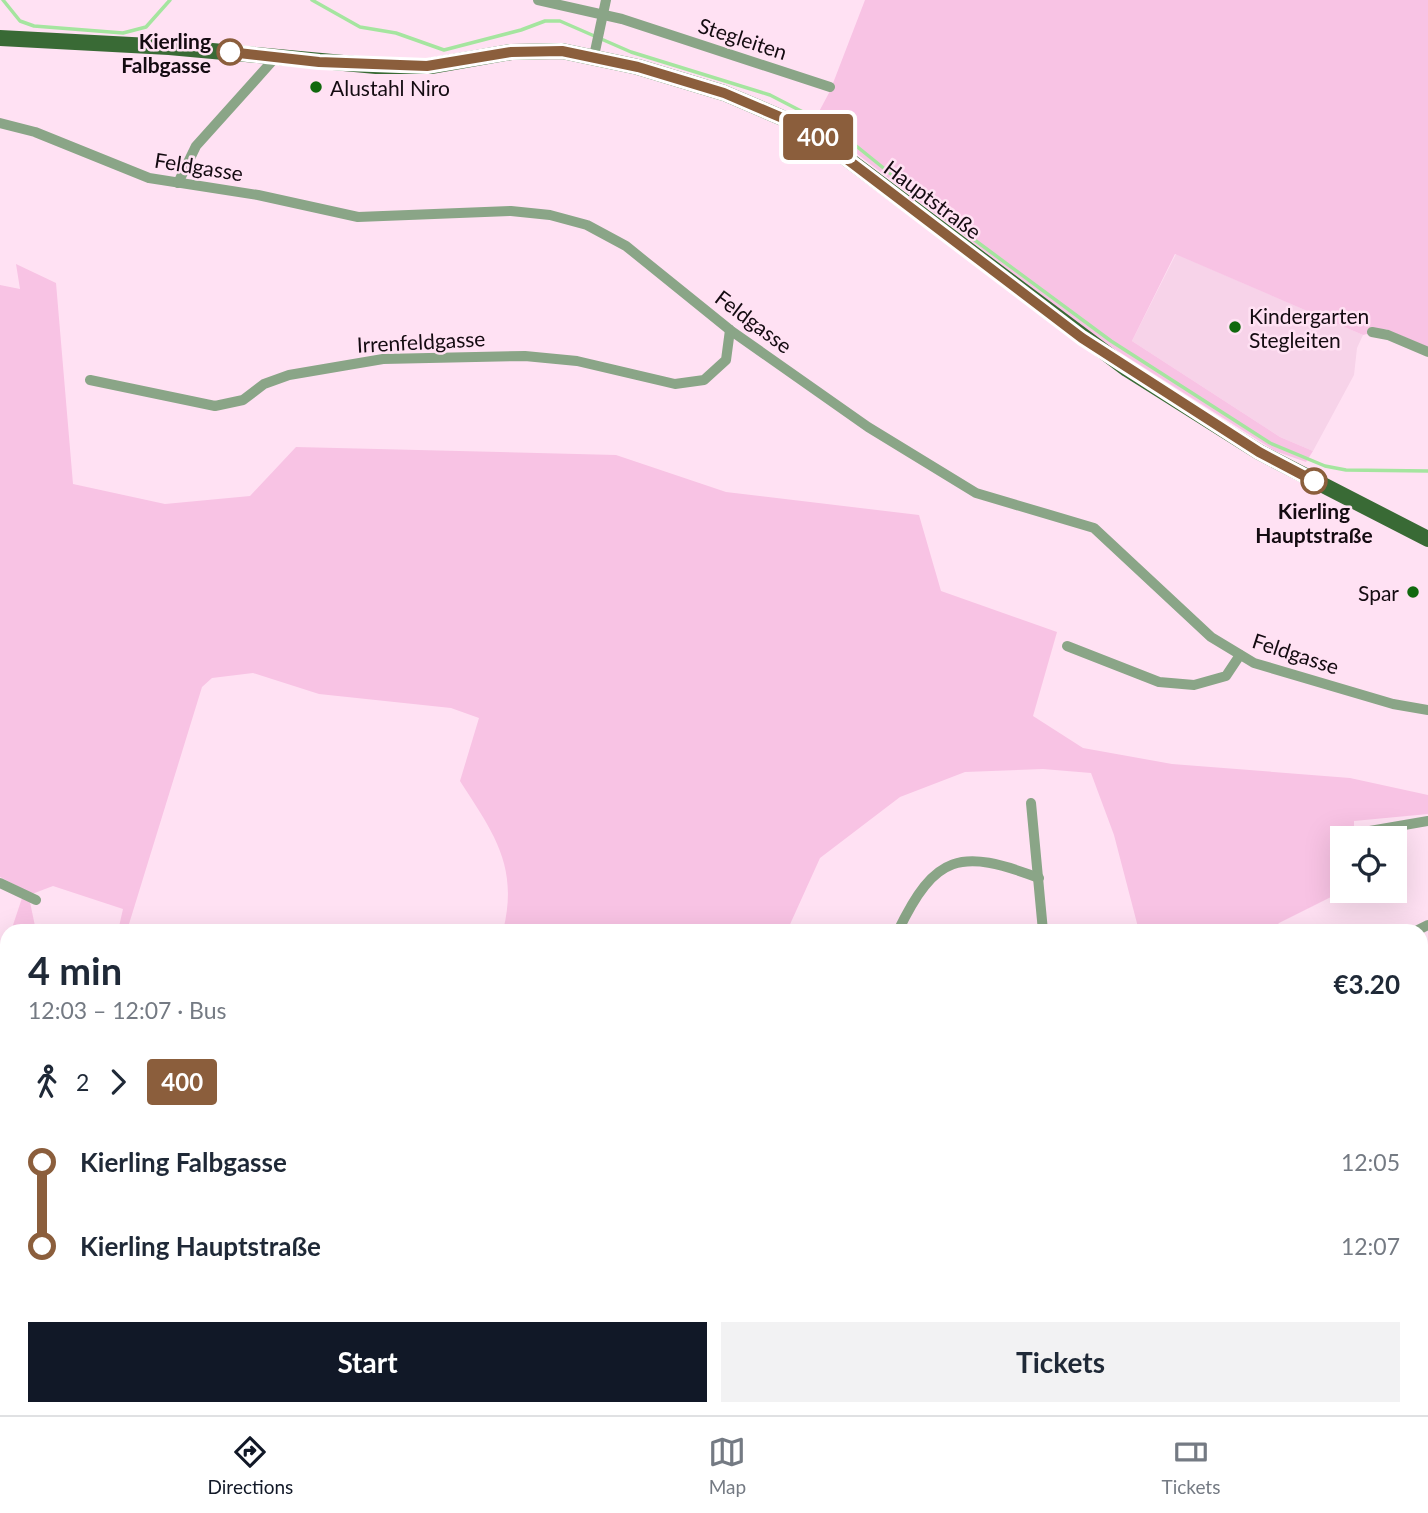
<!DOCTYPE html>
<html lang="en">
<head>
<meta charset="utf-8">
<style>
  :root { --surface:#fff; --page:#f2f2f3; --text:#1f2937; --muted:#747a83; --line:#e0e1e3; --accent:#111827 }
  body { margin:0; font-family:Lato,sans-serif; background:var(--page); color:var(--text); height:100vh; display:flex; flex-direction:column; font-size:26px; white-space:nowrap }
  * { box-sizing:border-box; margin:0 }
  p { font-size:23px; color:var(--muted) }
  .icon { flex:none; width:38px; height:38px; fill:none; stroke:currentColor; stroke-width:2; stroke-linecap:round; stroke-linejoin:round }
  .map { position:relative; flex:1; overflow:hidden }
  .panel { position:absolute; left:0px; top:924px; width:1428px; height:492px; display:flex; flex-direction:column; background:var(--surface); border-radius:21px 21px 0 0; box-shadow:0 7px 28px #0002 }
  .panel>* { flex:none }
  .badge { padding:0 14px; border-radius:5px; font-size:24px; line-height:46px }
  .fabs { position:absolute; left:1330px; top:826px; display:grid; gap:14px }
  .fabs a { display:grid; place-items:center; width:77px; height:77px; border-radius:0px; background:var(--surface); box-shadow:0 7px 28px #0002; font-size:35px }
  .map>.badge { position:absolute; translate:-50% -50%; box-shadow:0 0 0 4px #fff }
  .legs { display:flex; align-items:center; gap:10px; height:77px; padding:0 28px; font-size:23px }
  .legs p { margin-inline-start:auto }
  .headline { display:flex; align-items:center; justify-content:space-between; height:119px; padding:0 28px }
  h1 { font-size:38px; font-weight:700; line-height:52px }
  .action { display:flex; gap:14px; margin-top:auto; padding:14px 28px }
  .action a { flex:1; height:80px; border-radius:0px; background:var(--accent); color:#fff; font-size:28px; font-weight:700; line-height:80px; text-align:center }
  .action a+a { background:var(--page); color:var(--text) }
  ul { padding:0 28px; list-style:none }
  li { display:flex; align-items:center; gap:24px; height:84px; font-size:26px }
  li i { display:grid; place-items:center; width:10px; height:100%; margin:0 9px; background:currentColor }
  li i::after { content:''; width:18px; height:18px; margin:-9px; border:5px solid; border-radius:50%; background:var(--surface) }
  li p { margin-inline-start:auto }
  li:first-child i { background:linear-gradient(#0000 50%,currentColor 0) }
  li:last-child i { background:linear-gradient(currentColor 50%,#0000 0) }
  .dock { display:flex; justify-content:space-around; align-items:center; height:98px; border-top:2px solid var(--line); background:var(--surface); font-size:19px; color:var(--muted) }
  .dock a { display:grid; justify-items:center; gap:4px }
  .dock .current { color:var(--accent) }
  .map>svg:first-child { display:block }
  .built { fill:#f7d3e9 }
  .green { fill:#f8c3e4 }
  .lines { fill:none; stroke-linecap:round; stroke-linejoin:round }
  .stream { stroke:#a5e59f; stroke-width:3.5 }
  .minor { stroke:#8aa587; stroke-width:10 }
  .primary { stroke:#396a35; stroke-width:16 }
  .line-1-casing { stroke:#fff; stroke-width:16 }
  .line-1 { stroke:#8b5e3c; stroke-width:10 }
  .stop-1-dot { fill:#fff; stroke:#8b5e3c; stroke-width:3.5 }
  .poi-dot { fill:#10680d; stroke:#ffe1f3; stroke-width:2.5 }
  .labels { text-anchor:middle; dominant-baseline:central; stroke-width:5; stroke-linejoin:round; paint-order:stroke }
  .street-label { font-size:21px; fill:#140b11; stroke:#ffe1f3 }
  .stop-label { font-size:21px; font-weight:bold; fill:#140b11; stroke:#ffe1f3; text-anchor:end }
  .poi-label { font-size:21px; fill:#140b11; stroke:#ffe1f3; text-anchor:start }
</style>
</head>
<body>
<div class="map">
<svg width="1428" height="1415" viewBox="0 0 1428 1415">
  <rect width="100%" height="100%" fill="#ffe1f3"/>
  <path class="built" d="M1176 254 1363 335 1357 348 1354 375 1313 451 1280 437 1132 341Z"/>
  <g class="green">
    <path d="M865 0H1428V347L1386 329 1363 335 1175 254 1132 341 1280 437 1313 451 1306 462 1275 451 1099 339 814 121 830 91Z"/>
    <path d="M16 264 56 283 73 484 165 504 250 496 296 447 616 455 726 492 919 515 941 591 1057 632 1033 716 1083 748 1172 764 1350 778 1428 795V814L1354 821V838H1342L1343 891 1279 923 1272 931H1139L1114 835 1091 773 1043 769 965 772 900 797 820 858 787 931H768L756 926 753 931H503C519 866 494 834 460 781L479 718 451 708 319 694 253 673 212 678 202 687 129 924 162 931H118L123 909 53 886 32 894 0 877V285L20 289Z"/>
    <path d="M22 898 30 902 36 931H11Z"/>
    <path d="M7 943V1197L5 1208 0 1204 3 954Z"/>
    <path d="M19 1409H144L131 1415H0Z"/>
    <path d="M182 1409H368L364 1415H187Z"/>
    <path d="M474 1409H678L672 1415H480Z"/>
  </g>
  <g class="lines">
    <g class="stream">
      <path d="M3 0 20 21 34 26 123 33 146 27 170 0"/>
      <path d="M312 0 360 27 396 33 444 50 521 30 545 21H560L631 52 770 95 834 128 949 221 1111 341 1270 443 1325 466 1346 470 1428 471"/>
    </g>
    <g class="minor">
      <path d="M538 0 622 19 830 87"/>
      <path d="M594 56 606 0"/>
      <path d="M0 123 35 132 149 178 258 195 358 217 511 211 550 215 587 225 626 246 730 330 868 427 976 493 1094 528 1211 637 1254 663 1393 704 1428 710"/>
      <path d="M178 183 196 146 275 58"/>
      <path d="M1372 332 1388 335 1428 352"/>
      <path d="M90 380 215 406 243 400 264 384 289 375 383 359 525 356 577 361 675 384 704 380 726 360 730 330"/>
      <path d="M1067 646 1159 682 1194 685 1226 676 1240 655"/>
      <path d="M1031 803 1043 931"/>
      <path d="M1335 837 1428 821"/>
      <path d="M0 883 36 900"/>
      <path d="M898 931C935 854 960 848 1039 878"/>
      <path d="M1416 931 1428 925"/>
      <path d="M1421 1195 1428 1190"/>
      <path d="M1421 1337 1428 1332"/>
      <path d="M458 1409 466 1415"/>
      <path d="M760 1415 766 1409"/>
      <path d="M904 1415 911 1409"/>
      <path d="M1087 1415 1095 1409"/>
      <path d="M1217 1415 1218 1409"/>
      <path d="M1308 1415 1314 1409"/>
    </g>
    <path class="primary" d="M0 38 169 47 376 66H431L511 52 562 51 638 67 724 93 806 128 1127 369 1259 452 1428 539"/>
  </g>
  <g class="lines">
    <defs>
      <path id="line-1" d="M230 52 319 62 427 66 511 52 562 51 638 67 724 93 806 128 1082 338 1259 452 1314 481"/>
    </defs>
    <use href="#line-1" class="line-1-casing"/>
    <use href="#line-1" class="line-1"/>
  </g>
  <g class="stop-1-dot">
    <circle cx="230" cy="52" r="12"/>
    <circle cx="1314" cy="481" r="12"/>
  </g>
  <g class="poi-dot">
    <circle cx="316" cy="87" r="7"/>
    <circle cx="1235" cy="327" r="7"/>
    <circle cx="1413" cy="592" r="7"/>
  </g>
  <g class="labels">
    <g class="street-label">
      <text transform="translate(743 38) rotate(18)">Stegleiten</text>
      <text transform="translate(199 166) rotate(9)">Feldgasse</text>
      <text transform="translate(933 199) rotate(37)">Hauptstraße</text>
      <text transform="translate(754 321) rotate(37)">Feldgasse</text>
      <text transform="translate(421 341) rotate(-3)">Irrenfeldgasse</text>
      <text transform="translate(1296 653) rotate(18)">Feldgasse</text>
    </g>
    <g class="stop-label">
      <text x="211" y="40">Kierling<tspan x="211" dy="24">Falbgasse</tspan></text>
      <text x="1314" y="510" text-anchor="middle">Kierling<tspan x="1314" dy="24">Hauptstraße</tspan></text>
    </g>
    <g class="poi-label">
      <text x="330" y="87">Alustahl Niro</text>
      <text x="1249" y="315">Kindergarten<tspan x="1249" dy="24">Stegleiten</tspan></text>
      <text x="1399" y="592" text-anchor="end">Spar</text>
    </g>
  </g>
</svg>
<div class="fabs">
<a><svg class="icon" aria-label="locate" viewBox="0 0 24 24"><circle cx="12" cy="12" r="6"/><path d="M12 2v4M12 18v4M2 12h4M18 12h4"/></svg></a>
</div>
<b class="badge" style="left:818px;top:137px;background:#8b5e3c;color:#fff">400</b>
<section class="panel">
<div class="headline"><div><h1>4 min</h1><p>12:03 – 12:07 · Bus</p></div><b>€3.20</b></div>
<div class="legs"><svg class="icon" aria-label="walk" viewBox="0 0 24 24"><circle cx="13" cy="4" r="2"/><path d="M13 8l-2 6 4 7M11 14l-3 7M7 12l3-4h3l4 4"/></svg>2<svg class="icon" aria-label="forward" viewBox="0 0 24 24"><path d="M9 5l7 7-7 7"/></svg><b class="badge" style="background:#8b5e3c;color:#fff">400</b></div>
<ul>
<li><i style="color:#8b5e3c"></i><b>Kierling Falbgasse</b><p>12:05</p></li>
<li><i style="color:#8b5e3c"></i><b>Kierling Hauptstraße</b><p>12:07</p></li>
</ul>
<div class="action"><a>Start</a><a>Tickets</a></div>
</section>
</div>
<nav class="dock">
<a class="current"><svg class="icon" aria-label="directions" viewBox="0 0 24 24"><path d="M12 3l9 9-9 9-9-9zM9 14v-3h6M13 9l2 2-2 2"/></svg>Directions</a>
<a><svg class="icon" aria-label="map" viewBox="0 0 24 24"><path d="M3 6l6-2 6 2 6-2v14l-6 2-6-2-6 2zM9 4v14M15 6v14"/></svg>Map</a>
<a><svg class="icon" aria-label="tickets" viewBox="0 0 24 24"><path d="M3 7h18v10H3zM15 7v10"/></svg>Tickets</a>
</nav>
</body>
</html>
